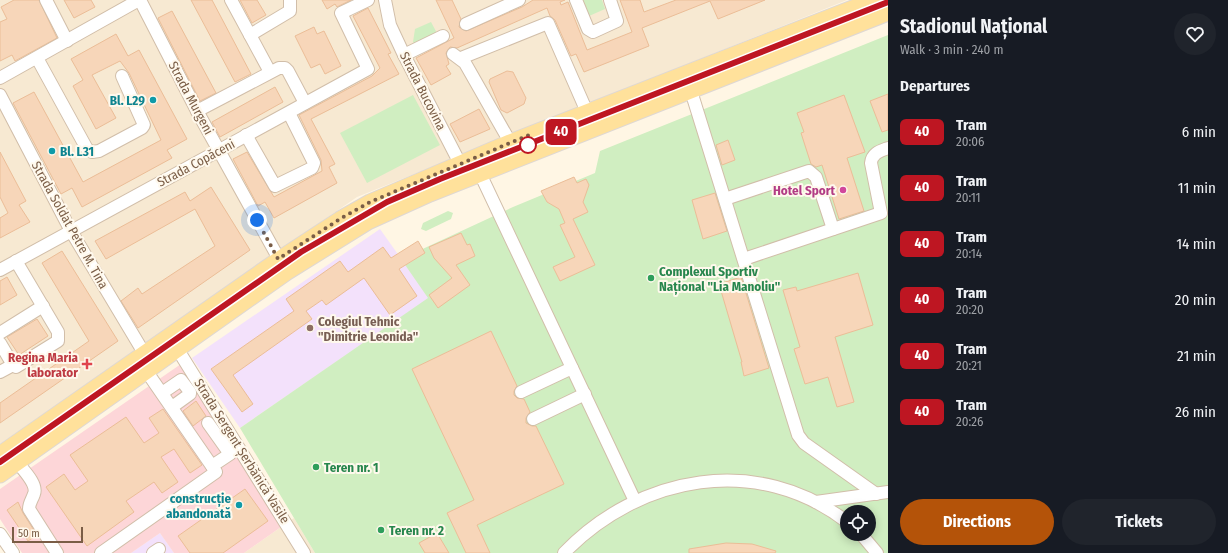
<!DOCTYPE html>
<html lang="en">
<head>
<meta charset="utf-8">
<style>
  :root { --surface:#171b24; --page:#20242c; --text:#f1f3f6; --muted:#9ea1a6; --accent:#b45309 }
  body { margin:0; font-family:"Fira Sans Condensed",sans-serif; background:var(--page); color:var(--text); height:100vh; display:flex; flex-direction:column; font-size:15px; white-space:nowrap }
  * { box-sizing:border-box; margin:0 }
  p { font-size:13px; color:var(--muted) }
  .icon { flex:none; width:22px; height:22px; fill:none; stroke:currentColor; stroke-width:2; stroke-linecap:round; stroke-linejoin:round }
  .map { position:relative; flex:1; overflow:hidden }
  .side { display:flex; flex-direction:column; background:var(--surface); width:340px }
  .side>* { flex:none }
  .badge { padding:0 8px; border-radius:6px; font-size:14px; line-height:26px }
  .fabs { position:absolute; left:840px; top:505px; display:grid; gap:8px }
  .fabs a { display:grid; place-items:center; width:36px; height:36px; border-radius:50%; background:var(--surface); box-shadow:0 2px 10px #0003; font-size:20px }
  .scale { position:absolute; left:12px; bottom:10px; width:71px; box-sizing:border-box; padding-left:4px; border:2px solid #7a5d46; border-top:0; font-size:11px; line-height:14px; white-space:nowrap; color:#7a5d46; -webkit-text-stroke:3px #fff9ed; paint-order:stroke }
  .you { position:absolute; width:20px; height:20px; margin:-10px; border:3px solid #fff; border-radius:50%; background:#1a73e8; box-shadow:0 0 0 6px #1a73e833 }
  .map>.badge { position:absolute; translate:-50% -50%; box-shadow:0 0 0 2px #fff }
  h2 { padding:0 12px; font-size:15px; line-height:36px }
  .round { display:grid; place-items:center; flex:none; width:42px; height:42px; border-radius:21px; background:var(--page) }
  .summary { display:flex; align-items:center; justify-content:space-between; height:68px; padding:0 12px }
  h1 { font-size:19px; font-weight:700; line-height:30px }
  .cta { display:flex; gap:8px; margin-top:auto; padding:8px 12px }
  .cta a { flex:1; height:46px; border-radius:24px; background:var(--accent); color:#fff; font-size:16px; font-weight:700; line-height:46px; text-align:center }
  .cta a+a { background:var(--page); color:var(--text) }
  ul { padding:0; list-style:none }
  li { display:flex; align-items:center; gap:12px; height:56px; padding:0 12px }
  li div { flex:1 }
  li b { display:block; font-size:15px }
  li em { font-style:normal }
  li .badge { min-width:44px; font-weight:700; text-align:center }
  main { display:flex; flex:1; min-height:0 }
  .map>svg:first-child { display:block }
  .residential { fill:#f7e9d2 }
  .education { fill:#f3e1fb }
  .medical { fill:#fdd6d8 }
  .green { fill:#d0eec1; fill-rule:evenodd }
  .building { fill:#f7d6b9; stroke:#ebbd97 }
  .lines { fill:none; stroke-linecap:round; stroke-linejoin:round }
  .minor-casing { stroke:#d1bea9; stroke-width:14 }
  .major-casing { stroke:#dfd8d3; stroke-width:17 }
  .minor { stroke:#fff; stroke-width:12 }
  .major { stroke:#ffe19b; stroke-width:15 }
  .line-casing { stroke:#fff; stroke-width:9 }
  .line { stroke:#be1622; stroke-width:6 }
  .walk { stroke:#7a5d46; stroke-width:4; stroke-dasharray:0 7.2 }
  .culture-dot { fill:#0f9aa8; stroke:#fff9ed; stroke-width:1.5 }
  .stop-dot { fill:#fff; stroke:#be1622; stroke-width:2 }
  .hotel-dot { fill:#d1479c; stroke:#fff9ed; stroke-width:1.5 }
  .leisure-dot { fill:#2e9e5b; stroke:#fff9ed; stroke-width:1.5 }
  .education-dot { fill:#8d6e63; stroke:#fff9ed; stroke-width:1.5 }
  .health-dot { fill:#e0444e; stroke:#fff9ed; stroke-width:1.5 }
  .labels { text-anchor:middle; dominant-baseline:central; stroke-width:4; stroke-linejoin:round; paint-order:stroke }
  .street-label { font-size:13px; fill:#7a5d46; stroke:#fff9ed }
  .culture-label { font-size:13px; font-weight:bold; fill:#0d838f; stroke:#fff9ed; text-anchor:end }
  .hotel-label { font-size:13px; font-weight:bold; fill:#b23c85; stroke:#fff9ed; text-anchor:end }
  .leisure-label { font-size:13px; font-weight:bold; fill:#27864d; stroke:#fff9ed; text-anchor:start }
  .education-label { font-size:13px; font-weight:bold; fill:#785e54; stroke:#fff9ed; text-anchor:start }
  .health-label { font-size:13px; font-weight:bold; fill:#be3a42; stroke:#fff9ed; text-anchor:end }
</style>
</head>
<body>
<main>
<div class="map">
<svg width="888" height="553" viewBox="0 0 888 553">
  <rect width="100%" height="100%" fill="#fff6e4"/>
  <g class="residential">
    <path d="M0 0H847L357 197 0 444Z"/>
    <path d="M294 518 315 553H244Z"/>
  </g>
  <g class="education">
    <path d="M380 229 429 298 240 428 192 358Z"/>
    <path d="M160 533 174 553H131Z"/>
  </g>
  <path class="medical" d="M181 364 281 527 244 553H174L160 533 131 553H22L0 519V489Z"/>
  <g class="green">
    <path d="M583 0H602L605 9 589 16Z"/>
    <path d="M431 22 438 35 416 45 413 42 415 29Z"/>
    <path d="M888 35V553H315L240 428 428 298 401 259 513 207 595 173 600 151ZM847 512H869V534H847Z"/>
    <path d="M413 95 440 145 367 183 340 133Z"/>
    <path d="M448 211 453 213 451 219 426 231 421 229 423 223Z"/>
  </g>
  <g class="building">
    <path d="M14 0H39L57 38 15 61 12 55 0 61V22L7 19 1 7Z"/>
    <path d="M64 0H91L95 7 74 18Z"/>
    <path d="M191 0H212L251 74 235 82Z"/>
    <path d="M240 0H257L266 15 252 23Z"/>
    <path d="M322 0H351L337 7 335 4 327 9Z"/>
    <path d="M436 0H452L461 19 459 27 466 31 522 7 533 0H565L560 2 561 5 568 2 587 50 632 32 620 0H640L644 12 676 0H765L718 19 710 1 642 28 649 46 584 72 576 54 571 56 555 20 550 16 547 8 457 48 450 47 446 53 449 64 446 66 451 74 431 85 416 58 454 38Z"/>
    <path d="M368 8 391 53 388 54 399 74 311 119 335 164 329 167 337 183 274 218 265 202 258 206 233 159 247 152 274 197 322 171 321 160 299 115 372 76 380 68 353 16Z"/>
    <path d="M172 11 216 93 200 101 158 18Z"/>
    <path d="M314 27 317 34 324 31 341 66 325 74 320 64 311 68 295 36Z"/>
    <path d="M116 34 128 56 139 50 187 139 167 150 172 158 82 207 72 188 61 194 13 103 34 92 83 182 161 140 129 73 120 61 92 75 116 118 96 129 73 86 83 80 71 59Z"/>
    <path d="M507 71 513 72 526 98 524 104 507 113 501 110 489 82 490 79Z"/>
    <path d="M275 87 283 102 220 137 212 122Z"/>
    <path d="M888 94V130L882 132 870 101Z"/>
    <path d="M844 95 865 152 847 158 864 211 839 219 822 165 816 167 811 164 801 133 804 132 797 113Z"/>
    <path d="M479 109 490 129 460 142 450 124Z"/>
    <path d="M728 140 735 160 722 165 716 145Z"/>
    <path d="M0 152 26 201 19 205 30 222 0 238V218L8 213 0 197Z"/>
    <path d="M574 177 577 183 586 179 589 185 583 202 588 212 573 219 595 265 560 281 553 267 575 257 560 225 565 223 559 209 547 202 541 191Z"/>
    <path d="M211 187 250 250 138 328 121 301 138 288 142 294 215 246 195 209 106 259 95 241 185 192 190 201Z"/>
    <path d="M715 193 727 231 703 239 692 200Z"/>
    <path d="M461 233 467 245 470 244 475 256 456 265 470 285 438 308 429 295 452 278 434 258 429 247Z"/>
    <path d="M418 241 425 253 399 269 417 296 390 315 364 278 326 305 322 300 306 311 312 319 233 375 253 404 242 412 211 369 294 311 286 299 340 261 348 272 383 247 391 258Z"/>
    <path d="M62 251 118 341 0 423V403L89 341 42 263Z"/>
    <path d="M858 273 873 325 835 337 854 402 837 407 828 377 805 384 794 349 800 347 783 290 796 287 797 291Z"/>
    <path d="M7 277 17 295 0 305V281Z"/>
    <path d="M741 277 769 368 744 376 741 362H742L719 284Z"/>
    <path d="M37 319 48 336 19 355 7 337Z"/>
    <path d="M491 331 517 386 514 391V395L517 398 524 399 530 412 526 418V423L532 426H536L564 484 477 525 490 553H466L447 513 474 500 412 369Z"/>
    <path d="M196 401 206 416 193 426 183 411Z"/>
    <path d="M163 409 202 465 190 473 174 449 161 457 178 482 162 493 154 482 126 501 134 512 87 546 46 487 64 474 75 490 88 481 70 455 126 417 144 443 159 433 149 418Z"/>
    <path d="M245 489 268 521 223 553H190L178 536Z"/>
    <path d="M18 502 23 513 37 535 28 541 7 510Z"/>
    <path d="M437 533 449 553H425L419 543Z"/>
    <path d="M726 543 752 544 776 551 775 553H689V549Z"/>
  </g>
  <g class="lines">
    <defs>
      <g id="minor">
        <path d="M46 0 67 41"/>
        <path d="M140 0 197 111 279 259"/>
        <path d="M231 0 270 72"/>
        <path d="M385 0 390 25 404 55 468 179"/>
        <path d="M576 0 588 29 593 32 617 21 610 0"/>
        <path d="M466 24 519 0"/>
        <path d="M250 35 290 11V0"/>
        <path d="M453 54 465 63 510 142"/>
        <path d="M404 55 443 36"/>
        <path d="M37 58 87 149 92 152 99 151 142 128 144 125 122 76"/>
        <path d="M461 58 548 23 587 112"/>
        <path d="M0 78 139 0"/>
        <path d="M691 91 798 435 804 443 876 494"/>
        <path d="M0 95 71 231 144 353"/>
        <path d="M197 111 279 68H285L288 71 305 103"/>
        <path d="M246 135 275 186 312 168 314 163 289 113"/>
        <path d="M460 163 476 165 635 501"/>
        <path d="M725 199 809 171 816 177 833 229"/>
        <path d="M744 259 881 213 871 163C872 153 880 151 888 148"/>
        <path d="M0 270 368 69 341 13 368 0"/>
        <path d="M0 333 43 306"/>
        <path d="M0 343 13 365 16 367 58 341V332L16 261"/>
        <path d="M178 350 304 553"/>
        <path d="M0 372 13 365"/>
        <path d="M521 392 572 368"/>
        <path d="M162 393 181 380 190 392V394L172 407"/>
        <path d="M533 419 585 394"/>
        <path d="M208 423 230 454 212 466"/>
        <path d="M17 462C23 470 38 484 34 494 32 500 29 503 29 509L57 553"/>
        <path d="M816 502 888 492"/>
        <path d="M0 534 13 553"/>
        <path d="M861 534 877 553"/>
        <path d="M101 553 216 472 147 372"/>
        <path d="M153 553 159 549"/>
        <path d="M564 553C639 475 758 453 847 522"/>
      </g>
      <g id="major">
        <path d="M0 454 279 259 340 219 370 202 510 142 873 0"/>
        <path d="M0 475 286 273 368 222 430 194 888 13"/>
      </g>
    </defs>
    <use href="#minor" class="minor-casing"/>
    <use href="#major" class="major-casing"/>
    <use href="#minor" class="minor"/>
    <use href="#major" class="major"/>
  </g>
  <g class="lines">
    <defs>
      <path id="line" d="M0 462 301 252 387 202 440 179 888 2"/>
    </defs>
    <use href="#line" class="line-casing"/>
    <use href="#line" class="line"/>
    <path class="walk" d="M257 220 278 259 340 219 370 202 529 135 528 145"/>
  </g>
  <g class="culture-dot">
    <circle cx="153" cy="100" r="4"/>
    <circle cx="52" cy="151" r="4"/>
    <circle cx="239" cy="505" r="4"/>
  </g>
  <circle class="stop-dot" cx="528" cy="145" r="8"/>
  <circle class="hotel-dot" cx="843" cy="190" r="4"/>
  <g class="leisure-dot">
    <circle cx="651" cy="278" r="4"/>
    <circle cx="316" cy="467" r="4"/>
    <circle cx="381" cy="530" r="4"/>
  </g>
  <circle class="education-dot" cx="310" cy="328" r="4"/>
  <path class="health-dot" d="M85 358h4v4h4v4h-4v4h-4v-4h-4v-4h4z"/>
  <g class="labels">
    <g class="street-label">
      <text transform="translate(423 91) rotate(63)">Strada Bucovina</text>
      <text transform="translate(191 98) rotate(62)">Strada Murgeni</text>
      <text transform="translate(196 163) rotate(-28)">Strada Copăceni</text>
      <text transform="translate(70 225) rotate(61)">Strada Soldat Petre M. Tina</text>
      <text transform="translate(242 451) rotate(58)">Strada Sergent Șerbănică Vasile</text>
    </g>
    <g class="culture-label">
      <text x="145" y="100">Bl. L29</text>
      <text x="60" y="151" text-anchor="start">Bl. L31</text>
      <text x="231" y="498">construcție<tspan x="231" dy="15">abandonată</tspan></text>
    </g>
    <g class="hotel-label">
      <text x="835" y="190">Hotel Sport</text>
    </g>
    <g class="leisure-label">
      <text x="659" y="271">Complexul Sportiv<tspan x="659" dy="15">Național "Lia Manoliu"</tspan></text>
      <text x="324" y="467">Teren nr. 1</text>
      <text x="389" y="530">Teren nr. 2</text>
    </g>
    <g class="education-label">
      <text x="318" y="321">Colegiul Tehnic<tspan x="318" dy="15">"Dimitrie Leonida"</tspan></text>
    </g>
    <g class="health-label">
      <text x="78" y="357">Regina Maria<tspan x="78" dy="15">laborator</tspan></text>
    </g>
  </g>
</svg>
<div class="fabs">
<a><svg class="icon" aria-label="locate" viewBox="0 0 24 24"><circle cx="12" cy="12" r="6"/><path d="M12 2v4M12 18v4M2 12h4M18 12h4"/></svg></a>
</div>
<div class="scale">50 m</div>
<div class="you" style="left:257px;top:220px"></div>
<b class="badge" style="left:561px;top:132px;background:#be1622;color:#fff">40</b>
</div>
<section class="side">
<div class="summary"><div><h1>Stadionul Național</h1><p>Walk · 3 min · 240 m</p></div><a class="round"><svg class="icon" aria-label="heart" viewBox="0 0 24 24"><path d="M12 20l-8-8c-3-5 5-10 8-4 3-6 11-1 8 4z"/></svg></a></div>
<h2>Departures</h2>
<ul>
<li><span class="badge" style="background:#be1622;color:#fff">40</span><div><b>Tram</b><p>20:06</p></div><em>6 min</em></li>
<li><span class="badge" style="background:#be1622;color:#fff">40</span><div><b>Tram</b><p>20:11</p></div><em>11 min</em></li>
<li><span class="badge" style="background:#be1622;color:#fff">40</span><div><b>Tram</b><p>20:14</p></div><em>14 min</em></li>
<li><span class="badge" style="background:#be1622;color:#fff">40</span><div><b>Tram</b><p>20:20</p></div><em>20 min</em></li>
<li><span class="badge" style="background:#be1622;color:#fff">40</span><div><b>Tram</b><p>20:21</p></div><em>21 min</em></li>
<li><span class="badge" style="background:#be1622;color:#fff">40</span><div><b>Tram</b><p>20:26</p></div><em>26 min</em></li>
</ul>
<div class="cta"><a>Directions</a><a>Tickets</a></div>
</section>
</main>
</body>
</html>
